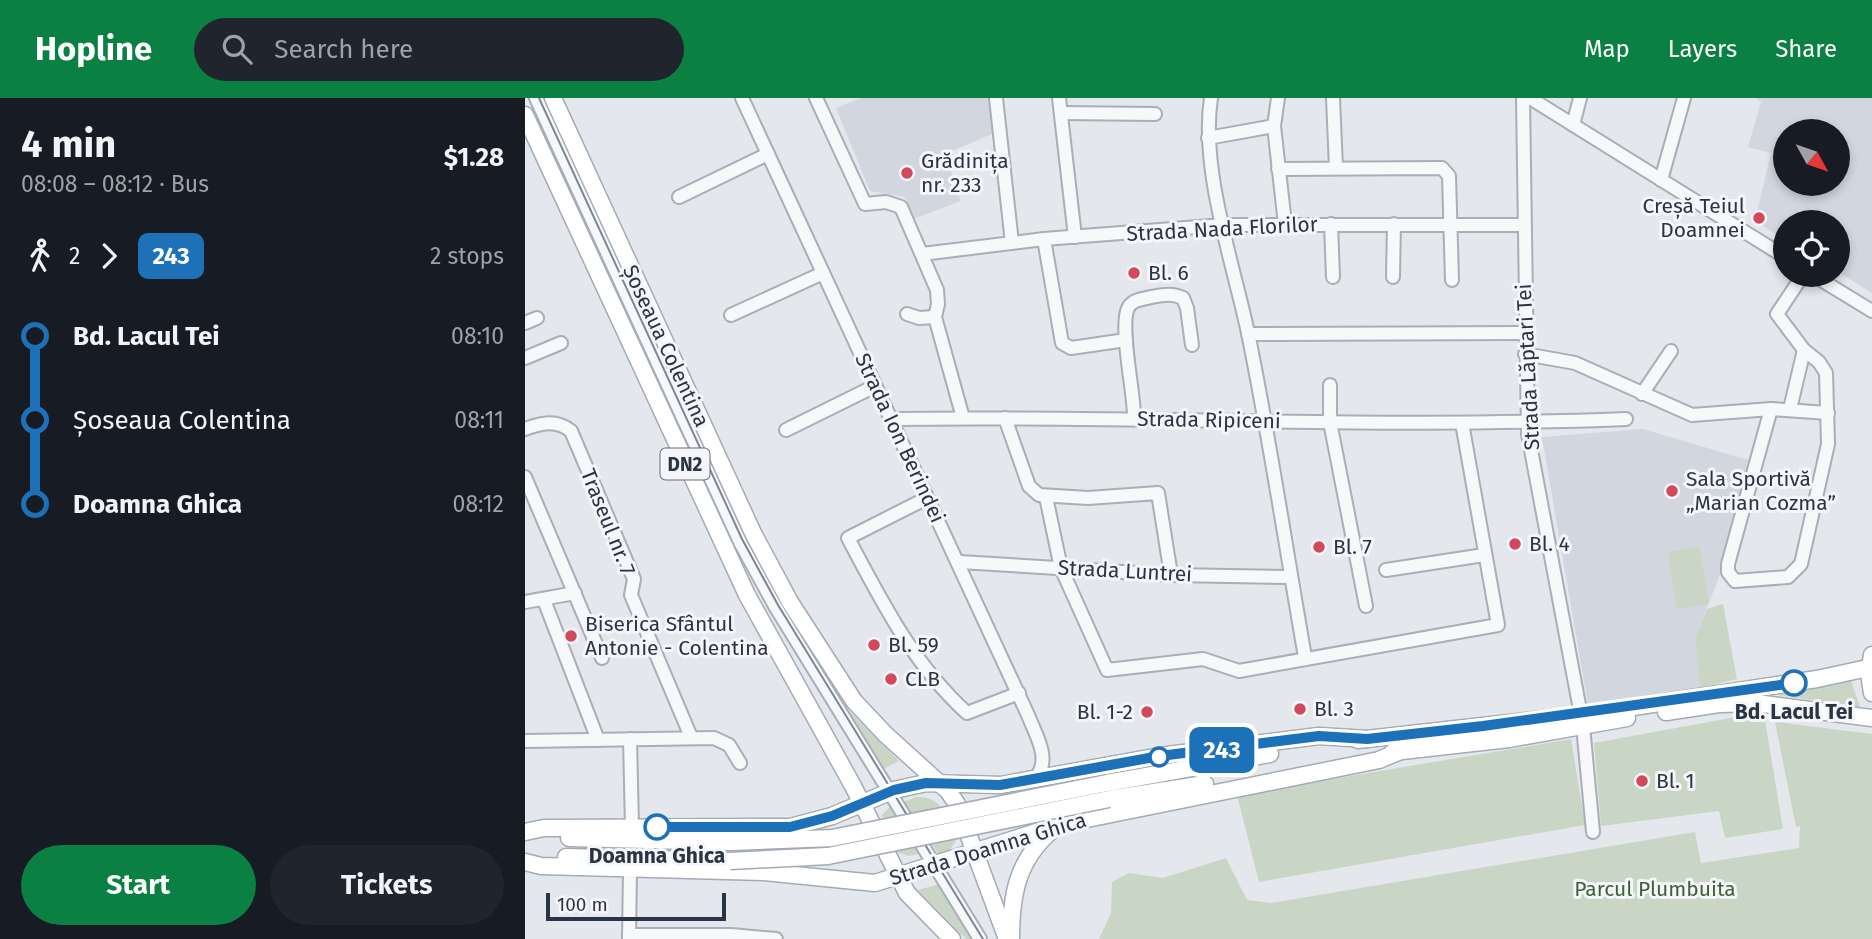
<!DOCTYPE html>
<html lang="en">
<head>
<meta charset="utf-8">
<style>
  :root { --surface:#171b24; --page:#20242c; --text:#f1f3f6; --muted:#9ea1a6; --accent:#0b8043 }
  body { margin:0; font-family:"Fira Sans",sans-serif; background:var(--page); color:var(--text); height:100vh; display:flex; flex-direction:column; font-size:26px; white-space:nowrap }
  * { box-sizing:border-box; margin:0 }
  p { font-size:23px; color:var(--muted) }
  .icon { flex:none; width:38px; height:38px; fill:none; stroke:currentColor; stroke-width:2; stroke-linecap:round; stroke-linejoin:round }
  .map { position:relative; flex:1; overflow:hidden }
  .details { display:flex; flex-direction:column; background:var(--surface); width:525px }
  .details>* { flex:none }
  .badge { padding:0 14px; border-radius:10px; font-size:24px; line-height:46px }
  .needle { width:46px; rotate:130deg }
  .buttons { position:absolute; left:1248px; top:21px; display:grid; gap:14px }
  .buttons a { display:grid; place-items:center; width:77px; height:77px; border-radius:50%; background:var(--surface); box-shadow:0 4px 10px #0003; font-size:35px }
  .scale { position:absolute; left:21px; bottom:18px; width:180px; box-sizing:border-box; padding-left:7px; border:4px solid #2b3445; border-top:0; font-size:19px; line-height:24px; white-space:nowrap; color:#2b3445; -webkit-text-stroke:5px #f4f6f9; paint-order:stroke }
  .map>.badge { position:absolute; translate:-50% -50%; box-shadow:0 0 0 4px #fff }
  .legs { display:flex; align-items:center; gap:10px; height:77px; padding:0 21px; font-size:23px }
  .legs p { margin-inline-start:auto }
  .summary { display:flex; align-items:center; justify-content:space-between; height:119px; padding:0 21px }
  h1 { font-size:38px; font-weight:700; line-height:52px }
  .primary-button { display:flex; gap:14px; margin-top:auto; padding:14px 21px }
  .primary-button a { flex:1; height:80px; border-radius:42px; background:var(--accent); color:#fff; font-size:28px; font-weight:700; line-height:80px; text-align:center }
  .primary-button a+a { background:var(--page); color:var(--text) }
  ul { padding:0 21px; list-style:none }
  li { display:flex; align-items:center; gap:24px; height:84px; font-size:26px }
  li i { display:grid; place-items:center; width:10px; height:100%; margin:0 9px; background:currentColor }
  li i::after { content:''; width:18px; height:18px; margin:-9px; border:5px solid; border-radius:50%; background:var(--surface) }
  li p { margin-inline-start:auto }
  li:first-child i { background:linear-gradient(#0000 50%,currentColor 0) }
  li:last-child i { background:linear-gradient(currentColor 50%,#0000 0) }
  header { display:flex; align-items:center; gap:42px; box-sizing:border-box; height:98px; padding:0 35px; background:var(--accent); color:#fff }
  header strong { font-size:33px }
  nav { display:flex; gap:38px; margin-inline-start:auto; font-size:24px }
  .search { width:490px; height:63px; background:var(--page); display:flex; align-items:center; gap:18px; box-sizing:border-box; padding:0 24px; border-radius:38px; color:var(--muted); font-size:26px }
  main { display:flex; flex:1; min-height:0 }
  .map>svg:first-child { display:block }
  .built { fill:#d2d6de; fill-rule:evenodd }
  .green { fill:#c9d6c5 }
  .lines { fill:none; stroke-linecap:round; stroke-linejoin:round }
  .minor-casing { stroke:#a9aeb7; stroke-width:16 }
  .major-casing { stroke:#a3abb8; stroke-width:19 }
  .minor { stroke:#f7f8fa; stroke-width:12 }
  .major { stroke:#fff; stroke-width:16 }
  .tram { stroke:#7d8696; stroke-width:2 }
  .major-bridge-casing { stroke:#a3abb8; stroke-width:19; stroke-linecap:butt }
  .major-bridge { stroke:#fff; stroke-width:16 }
  .line-1-casing { stroke:#fff; stroke-width:16 }
  .line-1 { stroke:#1d71b8; stroke-width:10 }
  .poi-dot { fill:#d1495b; stroke:#f4f6f9; stroke-width:2.5 }
  .stop-1-dot { fill:#fff; stroke:#1d71b8; stroke-width:3.5 }
  .labels { text-anchor:middle; dominant-baseline:central; stroke-width:6; stroke-linejoin:round; paint-order:stroke }
  .shield { fill:#f4f6f9; stroke:#676e7b; stroke-width:2 }
  .shield-label { font-size:19px; font-weight:bold; fill:#2b3445 }
  .poi-label { font-size:21px; fill:#2b3445; stroke:#f4f6f9; text-anchor:start }
  .street-label { font-size:21px; fill:#2b3445; stroke:#f4f6f9 }
  .stop-label { font-size:21px; font-weight:bold; fill:#2b3445; stroke:#f4f6f9 }
  .park-label { font-size:21px; fill:#3f6138; stroke:#f4f6f9 }
</style>
</head>
<body>
<header>
<strong>Hopline</strong>
<div class="search"><svg class="icon" aria-label="search" viewBox="0 0 24 24"><circle cx="10" cy="10" r="6"/><path d="M15 15l6 6"/></svg>Search here</div>
<nav><a>Map</a><a>Layers</a><a>Share</a></nav>
</header>
<main>
<section class="details">
<div class="summary"><div><h1>4 min</h1><p>08:08 – 08:12 · Bus</p></div><b>$1.28</b></div>
<div class="legs"><svg class="icon" aria-label="walk" viewBox="0 0 24 24"><circle cx="13" cy="4" r="2"/><path d="M13 8l-2 6 4 7M11 14l-3 7M7 12l3-4h3l4 4"/></svg>2<svg class="icon" aria-label="forward" viewBox="0 0 24 24"><path d="M9 5l7 7-7 7"/></svg><b class="badge" style="background:#1d71b8;color:#fff">243</b><p>2 stops</p></div>
<ul>
<li><i style="color:#1d71b8"></i><b>Bd. Lacul Tei</b><p>08:10</p></li>
<li><i style="color:#1d71b8"></i><span>Șoseaua Colentina</span><p>08:11</p></li>
<li><i style="color:#1d71b8"></i><b>Doamna Ghica</b><p>08:12</p></li>
</ul>
<div class="primary-button"><a>Start</a><a>Tickets</a></div>
</section>
<div class="map">
<svg width="1347" height="841" viewBox="0 0 1347 841">
  <rect width="100%" height="100%" fill="#e4e7ec"/>
  <g class="built">
    <path d="M336 0H465L469 35 420 56 436 103 388 121 380 99 345 93 311 10Z"/>
    <path d="M1231 0H1347V195L1313 174 1312 124H1260V142L1230 123 1246 55 1223 49 1236 4ZM1312 33V86H1260V33Z"/>
    <path d="M1118 331 1223 362 1200 464 1170 540 1175 590 1064 612 1017 339Z"/>
  </g>
  <g class="green">
    <path d="M1174 448 1184 506 1152 511 1143 454Z"/>
    <path d="M1198 506 1212 581 1175 590 1170 540 1182 511Z"/>
    <path d="M1326 583 1335 609 1253 597 1254 596Z"/>
    <path d="M323 612 374 663 358 671Z"/>
    <path d="M1211 619 1240 622 1258 731 1200 740 1194 713 1076 728 1069 645Z"/>
    <path d="M1250 624 1347 636V841H574L586 815 587 784 604 775 638 780 701 760 722 802 746 805 1170 734 1176 765 1274 750 1275 728 1271 729Z"/>
    <path d="M1046 641 1060 727 734 784 712 697Z"/>
    <path d="M391 699C418 698 423 720 432 741L424 753 414 757 379 704Z"/>
    <path d="M366 708 396 755 384 758 371 754 357 717Z"/>
    <path d="M415 786 447 841H441L393 792Z"/>
  </g>
  <g class="lines">
    <defs>
      <g id="minor">
        <path d="M11 0 215 444 250 508 455 841"/>
        <path d="M217 0 503 617C511 638 527 661 510 681"/>
        <path d="M291 0 340 106 361 104 376 109 412 192 413 206 410 219 438 320"/>
        <path d="M471 0 487 145"/>
        <path d="M534 0 550 139"/>
        <path d="M686 0C675 71 708 164 723 235 745 342 761 451 780 559"/>
        <path d="M753 0 749 28 760 126"/>
        <path d="M808 0 811 70"/>
        <path d="M998 0 1003 336 1056 617"/>
        <path d="M1005 0 1260 159"/>
        <path d="M536 15 630 16"/>
        <path d="M1048 27 1055 0"/>
        <path d="M683 40 749 28"/>
        <path d="M753 71 917 70 924 78 927 182"/>
        <path d="M1136 82 1159 0"/>
        <path d="M154 99 243 56"/>
        <path d="M806 126 808 179"/>
        <path d="M519 141 537 245 546 250 601 242"/>
        <path d="M397 156 519 141 699 127H998"/>
        <path d="M1288 177 1347 213"/>
        <path d="M868 179 869 126"/>
        <path d="M382 216 394 220 410 219"/>
        <path d="M206 217 298 175"/>
        <path d="M0 225 12 220"/>
        <path d="M723 236 1000 235"/>
        <path d="M1000 256 1050 265 1167 317 1246 311 1303 315"/>
        <path d="M0 260 36 245"/>
        <path d="M805 287V324L841 508"/>
        <path d="M1117 296 1146 253"/>
        <path d="M1246 311 1203 466V474L1210 483 1263 479 1276 466 1303 346 1301 275 1294 264 1279 252"/>
        <path d="M1265 311 1279 252 1252 216 1278 177"/>
        <path d="M480 320 504 388 514 397 563 400 633 395 646 477"/>
        <path d="M609 320C610 297 592 221 605 207 610 201 619 201 626 199 638 197 647 195 658 200L662 210 667 247"/>
        <path d="M366 321C611 317 856 331 1101 321"/>
        <path d="M0 331C16 325 31 321 46 333L109 481 106 497 166 639"/>
        <path d="M261 332 350 288"/>
        <path d="M0 379 77 560"/>
        <path d="M521 399 536 470 582 572 678 561 714 573 973 527 937 325"/>
        <path d="M402 400 323 440C357 504 388 566 442 615L494 595"/>
        <path d="M435 464 646 477 766 479"/>
        <path d="M861 472 959 457"/>
        <path d="M19 502 73 642"/>
        <path d="M0 504 50 495"/>
        <path d="M1058 628 1068 734"/>
        <path d="M105 641 107 729"/>
        <path d="M0 643 189 640 204 647 215 665"/>
        <path d="M104 837H206L251 841"/>
        <path d="M104 841 105 772"/>
      </g>
      <g id="major">
        <path d="M28 0 228 435 265 504 329 603 360 636 423 693 432 706 482 841"/>
        <path d="M0 17 222 497 328 688 382 795 427 841"/>
        <path d="M1347 557 1344 575 1347 595"/>
        <path d="M1141 614 1194 606 1231 605 1347 620"/>
        <path d="M833 642 1056 617 1292 581 1347 569"/>
        <path d="M868 654 984 641 1102 620"/>
        <path d="M582 685 745 656"/>
        <path d="M584 701 680 686"/>
        <path d="M0 734 19 730 266 729 307 718 369 692 401 685 476 687 635 658 794 638 842 641"/>
        <path d="M44 740 205 744"/>
        <path d="M41 759 201 763"/>
        <path d="M0 764 16 768 239 774 350 785 537 726 854 662 878 652"/>
        <path d="M486 841C486 797 492 763 526 733"/>
      </g>
    </defs>
    <use href="#minor" class="minor-casing"/>
    <use href="#major" class="major-casing"/>
    <use href="#minor" class="minor"/>
    <use href="#major" class="major"/>
    <path class="tram" d="M14 0 217 441 253 507 458 841"/>
    <defs>
      <g id="major-bridge">
        <path d="M205 744 307 740 582 685"/>
        <path d="M205 763 303 758 584 701"/>
      </g>
    </defs>
    <use href="#major-bridge" class="major-bridge-casing"/>
    <use href="#major-bridge" class="major-bridge"/>
  </g>
  <g class="lines">
    <defs>
      <path id="line-1" d="M132 729H265L307 718 369 692 401 685 475 687 635 658 794 638 842 641 958 628 1269 585"/>
    </defs>
    <use href="#line-1" class="line-1-casing"/>
    <use href="#line-1" class="line-1"/>
  </g>
  <g class="poi-dot">
    <circle cx="382" cy="75" r="7"/>
    <circle cx="1234" cy="120" r="7"/>
    <circle cx="609" cy="175" r="7"/>
    <circle cx="1147" cy="393" r="7"/>
    <circle cx="990" cy="446" r="7"/>
    <circle cx="794" cy="449" r="7"/>
    <circle cx="46" cy="538" r="7"/>
    <circle cx="349" cy="547" r="7"/>
    <circle cx="366" cy="581" r="7"/>
    <circle cx="775" cy="611" r="7"/>
    <circle cx="622" cy="614" r="7"/>
    <circle cx="1117" cy="683" r="7"/>
  </g>
  <g class="stop-1-dot">
    <circle cx="1269" cy="585" r="12"/>
    <circle cx="634" cy="659" r="9"/>
    <circle cx="132" cy="729" r="12"/>
  </g>
  <g class="labels">
    <rect class="shield" x="135.5" y="350.5" width="49" height="31" rx="5"/>
    <g class="shield-label">
      <text x="160" y="366">DN2</text>
    </g>
    <g class="poi-label">
      <text x="396" y="63">Grădinița<tspan x="396" dy="24">nr. 233</tspan></text>
      <text x="1220" y="108" text-anchor="end">Creșă Teiul<tspan x="1220" dy="24">Doamnei</tspan></text>
      <text x="623" y="175">Bl. 6</text>
      <text x="1161" y="381">Sala Sportivă<tspan x="1161" dy="24">„Marian Cozma”</tspan></text>
      <text x="1004" y="446">Bl. 4</text>
      <text x="808" y="449">Bl. 7</text>
      <text x="60" y="526">Biserica Sfântul<tspan x="60" dy="24">Antonie - Colentina</tspan></text>
      <text x="363" y="547">Bl. 59</text>
      <text x="380" y="581">CLB</text>
      <text x="789" y="611">Bl. 3</text>
      <text x="608" y="614" text-anchor="end">Bl. 1-2</text>
      <text x="1131" y="683">Bl. 1</text>
    </g>
    <g class="street-label">
      <text transform="translate(697 131) rotate(-3)">Strada Nada Florilor</text>
      <text transform="translate(141 248) rotate(65)">Șoseaua Colentina</text>
      <text transform="translate(1003 269) rotate(-93)">Strada Lăptari Tei</text>
      <text transform="translate(684 322) rotate(1)">Strada Ripiceni</text>
      <text transform="translate(375 340) rotate(65)">Strada Ion Berindei</text>
      <text transform="translate(83 424) rotate(68)">Traseul nr. 7</text>
      <text transform="translate(600 473) rotate(3)">Strada Luntrei</text>
      <text transform="translate(463 751) rotate(-17)">Strada Doamna Ghica</text>
    </g>
    <g class="stop-label">
      <text x="1269" y="614">Bd. Lacul Tei</text>
      <text x="132" y="758">Doamna Ghica</text>
    </g>
    <g class="park-label">
      <text x="1130" y="791">Parcul Plumbuita</text>
    </g>
  </g>
</svg>
<div class="buttons">
<a><svg class="needle" viewBox="-14 -14 28 28"><path d="M0-13l5 13h-10z" fill="#e53935"/><path d="M0 13l5-13h-10z" fill="#9ea1a6"/></svg></a>
<a><svg class="icon" aria-label="locate" viewBox="0 0 24 24"><circle cx="12" cy="12" r="6"/><path d="M12 2v4M12 18v4M2 12h4M18 12h4"/></svg></a>
</div>
<div class="scale">100 m</div>
<b class="badge" style="left:697px;top:652px;background:#1d71b8;color:#fff">243</b>
</div>
</main>
</body>
</html>
